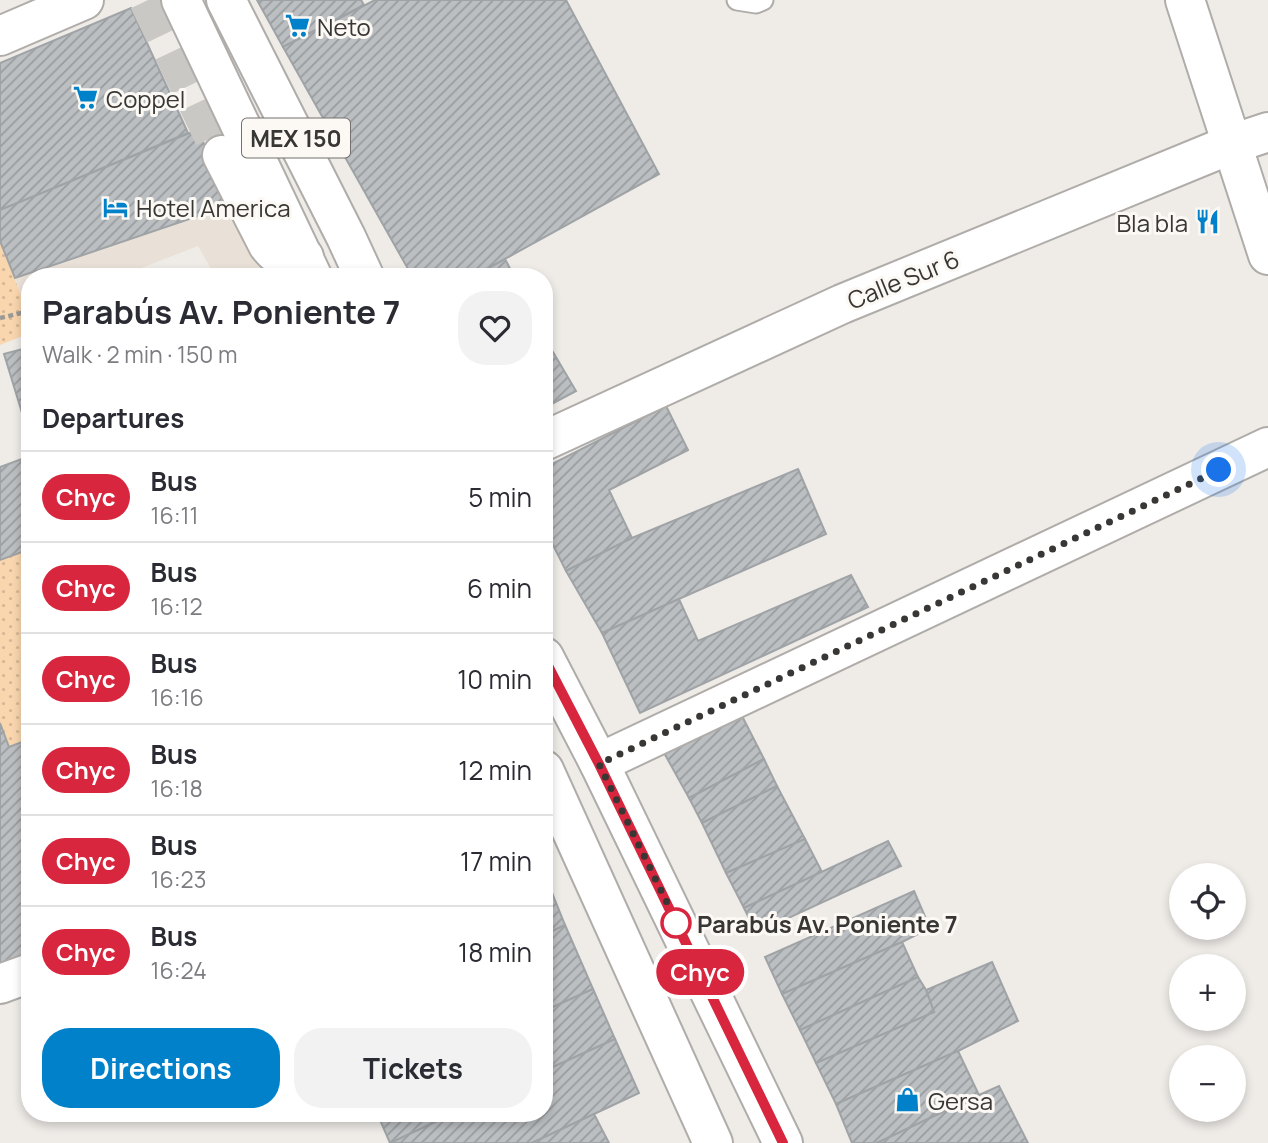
<!DOCTYPE html>
<html lang="en">
<head>
<meta charset="utf-8">
<style>
  :root { --surface:#fff; --page:#f2f2f3; --text:#2b2b33; --muted:#7c7c81; --line:#e1e1e2; --accent:#0081c9 }
  body { margin:0; font-family:Manrope,sans-serif; background:var(--page); color:var(--text); height:100vh; display:flex; flex-direction:column; font-size:26px; white-space:nowrap }
  * { box-sizing:border-box; margin:0 }
  p { font-size:23px; color:var(--muted) }
  .icon { flex:none; width:38px; height:38px; fill:none; stroke:currentColor; stroke-width:2; stroke-linecap:round; stroke-linejoin:round }
  .map { position:relative; flex:1; overflow:hidden }
  .drawer { position:absolute; left:21px; top:268px; width:532px; height:854px; display:flex; flex-direction:column; background:var(--surface); border-radius:28px; box-shadow:0 4px 10px #0003 }
  .drawer>* { flex:none }
  .badge { padding:0 14px; border-radius:23px; font-size:24px; line-height:46px }
  .controls { position:absolute; left:1169px; top:863px; display:grid; gap:14px }
  .controls a { display:grid; place-items:center; width:77px; height:77px; border-radius:50%; background:var(--surface); box-shadow:0 4px 10px #0003; font-size:35px }
  .you { position:absolute; width:35px; height:35px; margin:-18px; border:5px solid #fff; border-radius:50%; background:#1a73e8; box-shadow:0 0 0 10px #1a73e833 }
  .map>.badge { position:absolute; translate:-50% -50%; box-shadow:0 0 0 4px #fff }
  h2 { padding:0 21px; font-size:26px; line-height:63px }
  .round { display:grid; place-items:center; flex:none; width:74px; height:74px; border-radius:28px; background:var(--page) }
  .overview { display:flex; align-items:center; justify-content:space-between; height:119px; padding:0 21px }
  h1 { font-size:33px; font-weight:700; line-height:52px }
  .action { display:flex; gap:14px; margin-top:auto; padding:14px 21px }
  .action a { flex:1; height:80px; border-radius:28px; background:var(--accent); color:#fff; font-size:28px; font-weight:700; line-height:80px; text-align:center }
  .action a+a { background:var(--page); color:var(--text) }
  ul { padding:0; list-style:none }
  li { display:flex; align-items:center; gap:21px; height:91px; padding:0 21px; border-top:2px solid var(--line) }
  li div { flex:1 }
  li b { display:block; font-size:26px }
  li em { font-style:normal }
  li .badge { min-width:77px; font-weight:700; text-align:center }
  .map>svg:first-child { display:block }
  .built { fill:#e9e1d7 }
  .park { fill:url(#park-dots) }
  .building { fill:url(#building-hatch); stroke:#9fa3a6; stroke-width:2 }
  .lines { fill:none; stroke-linecap:round; stroke-linejoin:round }
  .street-tunnel { stroke:#cac8c4; stroke-width:38; stroke-dasharray:38 19; stroke-linecap:butt }
  .lane-casing { stroke:#afaca9; stroke-width:23 }
  .street-casing { stroke:#afaca9; stroke-width:42 }
  .primary-casing { stroke:#afaca9; stroke-width:42 }
  .path { stroke:#9b9996; stroke-width:4.5; stroke-dasharray:5 3.5; stroke-linecap:butt }
  .lane { stroke:#fff; stroke-width:19 }
  .street { stroke:#fff; stroke-width:38 }
  .primary { stroke:#fff; stroke-width:38 }
  .line-casing { stroke:#fff; stroke-width:16 }
  .line { stroke:#d7263d; stroke-width:10 }
  .walk { stroke:#383735; stroke-width:7; stroke-dasharray:0 12.6 }
  .stop-dot { fill:#fff; stroke:#d7263d; stroke-width:3.5 }
  .labels { text-anchor:middle; dominant-baseline:central; stroke-width:6; stroke-linejoin:round; paint-order:stroke }
  .shield { fill:#fcf9f5; stroke:#73716f; stroke-width:2 }
  .shield-label { font-size:23px; font-weight:bold; fill:#383735 }
  .poi-label { font-size:24px; fill:#383735; stroke:#fcf9f5; text-anchor:start }
  .street-label { font-size:24px; fill:#383735; stroke:#fcf9f5 }
  .stop-label { font-size:24px; font-weight:bold; fill:#383735; stroke:#fcf9f5; text-anchor:start }
</style>
</head>
<body>
<div class="map">
<svg width="1268" height="1143" viewBox="0 0 1268 1143">
  <defs>
    <pattern id="park-dots" width="8" height="8" patternUnits="userSpaceOnUse" patternTransform="scale(1.75)"><rect width="8" height="8" fill="#f9d6ae"/><path d="M2 2h.1M6 6h.1" fill="none" stroke="#d6b896" stroke-width="1.8" stroke-linecap="round"/></pattern>
    <pattern id="building-hatch" width="6" height="6" patternUnits="userSpaceOnUse" patternTransform="scale(1.75)"><rect width="6" height="6" fill="#bbbfc2"/><path d="M-1 1l2-2M0 6l6-6M5 7l2-2" fill="none" stroke="#999c9e"/></pattern>
  </defs>
  <rect width="100%" height="100%" fill="#efece8"/>
  <path class="built" d="M231 206 266 276H215L198 246 121 276H30V318L15 278Z"/>
  <g class="park">
    <path d="M0 241 30 318V333L0 345Z"/>
    <path d="M30 549V739L9 747 0 723V560Z"/>
  </g>
  <g class="building">
    <path d="M257 0H361L364 5 283 47Z"/>
    <path d="M375 0H566L659 174 474 276H412L283 47Z"/>
    <path d="M131 8 188 133 0 210V63Z"/>
    <path d="M197 130 234 204 15 278 0 241V210Z"/>
    <path d="M505 259 514 276H474Z"/>
    <path d="M30 347V414L23 416 4 354Z"/>
    <path d="M553 352 576 391 544 408V357Z"/>
    <path d="M666 406 688 450 609 490 632 538 566 571 544 527V468Z"/>
    <path d="M30 456V549L0 560V467Z"/>
    <path d="M798 469 826 534 602 633 566 571 632 538Z"/>
    <path d="M851 575 868 607 640 713 602 633 679 599 698 641Z"/>
    <path d="M741 714 764 759 689 798 663 751Z"/>
    <path d="M0 723 9 747 30 739V954L0 965Z"/>
    <path d="M764 759 777 786 702 823 689 798Z"/>
    <path d="M777 786 805 839 726 873 702 823Z"/>
    <path d="M805 839 822 872 744 908 726 873Z"/>
    <path d="M888 841 901 866 756 933 744 908Z"/>
    <path d="M544 873 565 925 544 935Z"/>
    <path d="M914 891 930 928 902 942 782 994 765 957Z"/>
    <path d="M565 925 593 989 544 1011V935Z"/>
    <path d="M902 942 918 977 800 1030 782 994Z"/>
    <path d="M992 962 1018 1021 958 1051 836 1104 816 1063 934 1012 926 990Z"/>
    <path d="M918 977 926 990 934 1012 816 1063 800 1030Z"/>
    <path d="M593 989 615 1039 544 1071V1011Z"/>
    <path d="M615 1039 639 1093 594 1114 532 1143H390L454 1113H544V1071Z"/>
    <path d="M958 1051 979 1095 877 1143H852L836 1104Z"/>
    <path d="M999 1086 1028 1143H877L979 1095Z"/>
    <path d="M377 1113H454L390 1143Z"/>
    <path d="M594 1114 609 1143H532Z"/>
  </g>
  <g class="lines">
    <path class="street-tunnel" d="M148 0 222 155"/>
    <defs>
      <path id="lane" d="M737 0 756 3 763 0"/>
      <g id="street">
        <path d="M1185 0 1268 255"/>
        <path d="M0 36 84 0"/>
        <path d="M222 155 268 245C280 260 286 261 304 257"/>
        <path d="M544 441 842 304 1232 144 1268 132"/>
        <path d="M599 763 1268 447"/>
        <path d="M0 984 30 973"/>
      </g>
      <g id="primary">
        <path d="M181 0 312 276"/>
        <path d="M226 0 346 237 364 276"/>
        <path d="M544 657 599 763 783 1143"/>
        <path d="M544 770 713 1143"/>
      </g>
    </defs>
    <use href="#lane" class="lane-casing"/>
    <use href="#street" class="street-casing"/>
    <use href="#primary" class="primary-casing"/>
    <path class="path" d="M0 318 30 311"/>
    <use href="#lane" class="lane"/>
    <use href="#street" class="street"/>
    <use href="#primary" class="primary"/>
  </g>
  <g class="lines">
    <defs>
      <path id="line" d="M544 658 599 764 783 1143"/>
    </defs>
    <use href="#line" class="line-casing"/>
    <use href="#line" class="line"/>
    <path class="walk" d="M676 923 680 929 599 764 1219 470"/>
  </g>
  <defs>
    <symbol id="supermarket-bare" viewBox="-9 -9 18 18"><path d="M-6-5.5h2.5l.6 2H6L4.5 2H-2.5L-4.4-4H-6ZM-1.5 3.2a1.3 1.3 0 1 0 .1 0ZM3 3.2a1.3 1.3 0 1 0 .1 0Z" fill="#0081c9" stroke="#fcf9f5" stroke-width="2.5" paint-order="stroke"/></symbol>
    <symbol id="hotel-bare" viewBox="-9 -9 18 18"><path d="M-6-4.5h1.5V1H6V5H4.5V3h-9V5H-6ZM-4 0a1.8 1.8 0 1 1 3.6 0ZM.5 0V-2.5h3Q6-2.5 6 0Z" fill="#0081c9" stroke="#fcf9f5" stroke-width="2.5" paint-order="stroke"/></symbol>
    <symbol id="restaurant-bare" viewBox="-9 -9 18 18"><path d="M-5-6h1v4h1v-4h1v4h1v-4h1v5L-1.5 .5V6h-2V.5L-5-1ZM5-6V6H3V1.5H1.5Q1.5-4 5-6Z" fill="#0081c9" stroke="#fcf9f5" stroke-width="2.5" paint-order="stroke"/></symbol>
    <symbol id="shop-bare" viewBox="-9 -9 18 18"><path d="M-5-2.5h2.3a2.7 3.5 0 0 1 5.4 0H5L5.5 6h-11ZM-1.5-2.5h3a1.5 2.3 0 0 0-3 0Z" fill="#0081c9" stroke="#fcf9f5" stroke-width="2.5" paint-order="stroke"/></symbol>
  </defs>
  <g fill-rule="evenodd">
    <use href="#supermarket-bare" x="280" y="8" width="35" height="35"/>
    <use href="#supermarket-bare" x="68" y="80" width="35" height="35"/>
    <use href="#hotel-bare" x="98" y="190" width="35" height="35"/>
    <use href="#restaurant-bare" x="1190" y="204" width="35" height="35"/>
    <use href="#shop-bare" x="890" y="1082" width="35" height="35"/>
  </g>
  <circle class="stop-dot" cx="676" cy="923" r="14"/>
  <g class="labels">
    <rect class="shield" x="242" y="118.5" width="108" height="39" rx="5"/>
    <g class="shield-label">
      <text x="296" y="138">MEX 150</text>
    </g>
    <g class="poi-label">
      <text x="317" y="26">Neto</text>
      <text x="106" y="98">Coppel</text>
      <text x="136" y="207">Hotel America</text>
      <text x="1188" y="222" text-anchor="end">Bla bla</text>
      <text x="928" y="1100">Gersa</text>
    </g>
    <g class="street-label">
      <text transform="translate(903 279) rotate(-22)">Calle Sur 6</text>
    </g>
    <g class="stop-label">
      <text x="697" y="923">Parabús Av. Poniente 7</text>
    </g>
  </g>
</svg>
<div class="controls">
<a><svg class="icon" aria-label="locate" viewBox="0 0 24 24"><circle cx="12" cy="12" r="6"/><path d="M12 2v4M12 18v4M2 12h4M18 12h4"/></svg></a>
<a>+</a>
<a>−</a>
</div>
<div class="you" style="left:1219px;top:470px"></div>
<b class="badge" style="left:700px;top:972px;background:#d7263d;color:#fff">Chyc</b>
<section class="drawer">
<div class="overview"><div><h1>Parabús Av. Poniente 7</h1><p>Walk · 2 min · 150 m</p></div><a class="round"><svg class="icon" aria-label="heart" viewBox="0 0 24 24"><path d="M12 20l-8-8c-3-5 5-10 8-4 3-6 11-1 8 4z"/></svg></a></div>
<h2>Departures</h2>
<ul>
<li><span class="badge" style="background:#d7263d;color:#fff">Chyc</span><div><b>Bus</b><p>16:11</p></div><em>5 min</em></li>
<li><span class="badge" style="background:#d7263d;color:#fff">Chyc</span><div><b>Bus</b><p>16:12</p></div><em>6 min</em></li>
<li><span class="badge" style="background:#d7263d;color:#fff">Chyc</span><div><b>Bus</b><p>16:16</p></div><em>10 min</em></li>
<li><span class="badge" style="background:#d7263d;color:#fff">Chyc</span><div><b>Bus</b><p>16:18</p></div><em>12 min</em></li>
<li><span class="badge" style="background:#d7263d;color:#fff">Chyc</span><div><b>Bus</b><p>16:23</p></div><em>17 min</em></li>
<li><span class="badge" style="background:#d7263d;color:#fff">Chyc</span><div><b>Bus</b><p>16:24</p></div><em>18 min</em></li>
</ul>
<div class="action"><a>Directions</a><a>Tickets</a></div>
</section>
</div>
</body>
</html>
